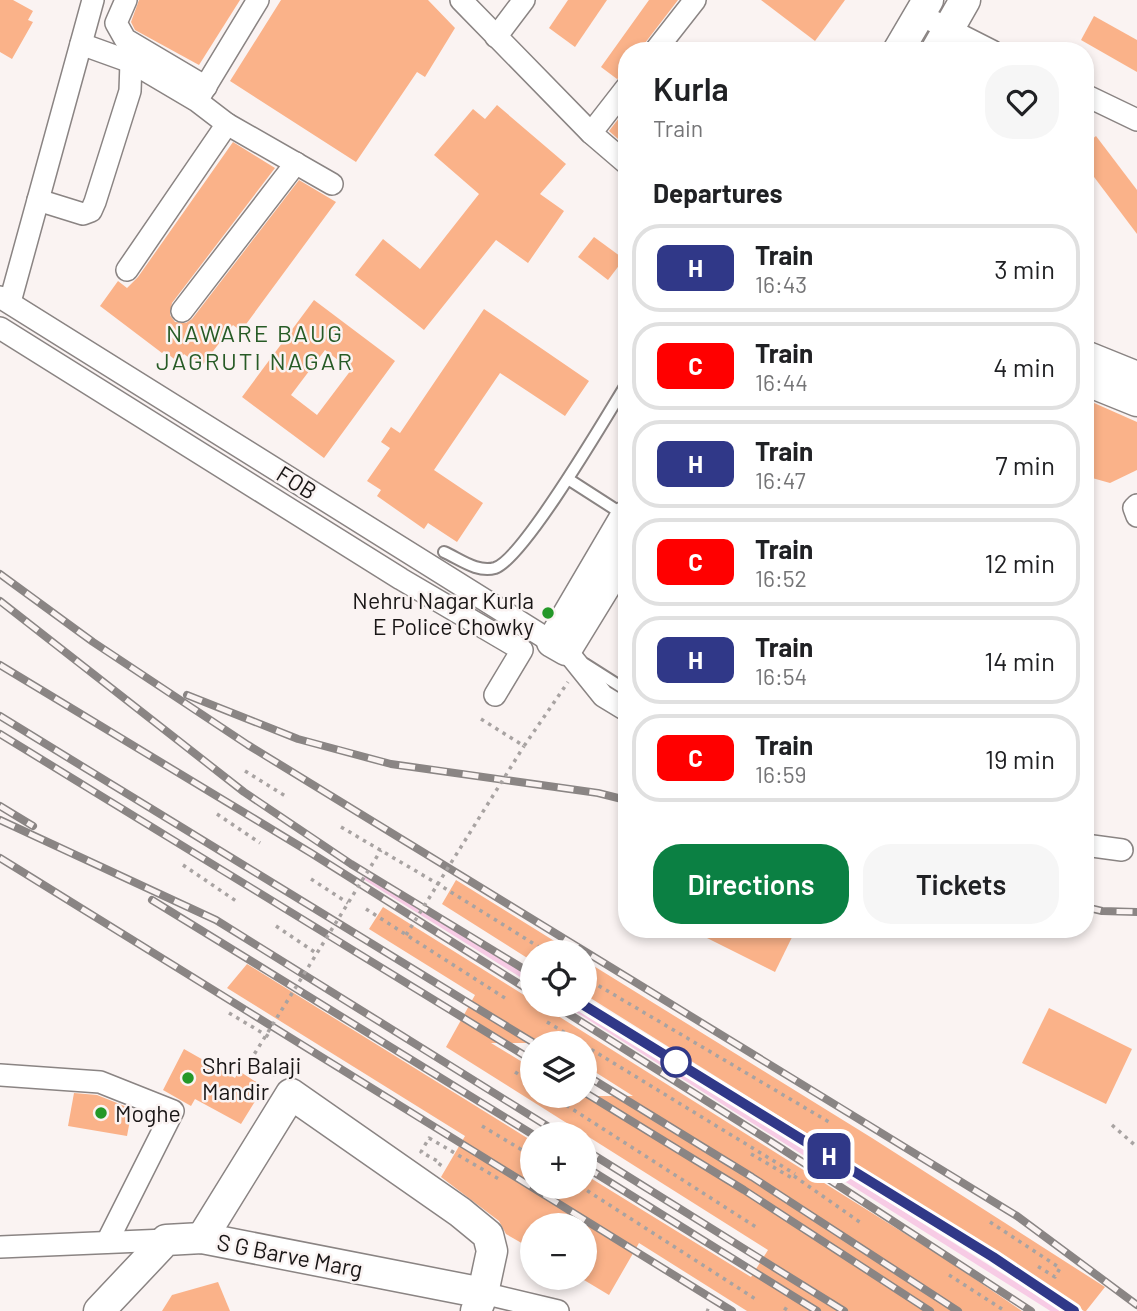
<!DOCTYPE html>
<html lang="en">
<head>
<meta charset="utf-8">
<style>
  :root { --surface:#fff; --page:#f6f6f6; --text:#202124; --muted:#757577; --line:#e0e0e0; --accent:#0b8043 }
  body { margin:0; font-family:Barlow,sans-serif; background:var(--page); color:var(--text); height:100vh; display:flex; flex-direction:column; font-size:26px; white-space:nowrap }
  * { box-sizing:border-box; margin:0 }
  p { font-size:23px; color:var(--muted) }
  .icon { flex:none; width:38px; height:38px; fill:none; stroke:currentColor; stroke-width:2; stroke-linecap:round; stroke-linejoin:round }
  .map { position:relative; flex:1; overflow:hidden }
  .sheet { position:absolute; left:618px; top:42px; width:476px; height:896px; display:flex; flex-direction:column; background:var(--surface); border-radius:28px; box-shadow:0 4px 10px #0003 }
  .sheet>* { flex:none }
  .badge { padding:0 14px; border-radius:10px; font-size:24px; line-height:46px }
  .fabs { position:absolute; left:520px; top:940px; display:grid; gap:14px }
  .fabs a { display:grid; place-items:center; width:77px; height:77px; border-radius:50%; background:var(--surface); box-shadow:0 4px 10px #0003; font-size:35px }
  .map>.badge { position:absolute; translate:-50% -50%; box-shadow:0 0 0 4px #fff }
  h2 { padding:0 35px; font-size:26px; line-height:63px }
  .round { display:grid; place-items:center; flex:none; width:74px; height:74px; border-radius:28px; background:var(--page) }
  .overview { display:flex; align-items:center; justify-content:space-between; height:119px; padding:0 35px }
  h1 { font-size:33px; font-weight:600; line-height:52px }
  .action { display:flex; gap:14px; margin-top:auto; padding:14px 35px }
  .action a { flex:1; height:80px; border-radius:28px; background:var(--accent); color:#fff; font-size:28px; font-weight:600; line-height:80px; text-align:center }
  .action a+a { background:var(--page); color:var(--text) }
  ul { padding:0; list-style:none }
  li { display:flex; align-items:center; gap:21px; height:88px; margin:0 14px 10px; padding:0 21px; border:4px solid var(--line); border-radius:28px }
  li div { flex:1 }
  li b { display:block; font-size:26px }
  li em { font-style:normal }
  li .badge { min-width:77px; font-weight:700; text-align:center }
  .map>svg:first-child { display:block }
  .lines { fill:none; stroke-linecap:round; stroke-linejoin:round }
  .stream { stroke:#f7cbe5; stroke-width:6 }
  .building { fill:#fab289; fill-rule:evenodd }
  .lane-casing { stroke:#8a8483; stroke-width:14 }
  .street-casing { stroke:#8a8483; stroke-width:24 }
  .secondary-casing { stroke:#8a8483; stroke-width:33 }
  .path { stroke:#a8a3a2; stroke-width:3.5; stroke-dasharray:3.5 5; stroke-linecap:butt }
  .lane { stroke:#fff; stroke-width:10 }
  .street { stroke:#fff; stroke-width:21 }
  .secondary { stroke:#fff; stroke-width:30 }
  .rail-casing { stroke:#8a8584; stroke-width:8 }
  .rail { stroke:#faf3f2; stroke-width:5; stroke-dasharray:16; stroke-linecap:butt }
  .path-bridge { stroke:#a8a3a2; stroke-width:3.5; stroke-dasharray:3.5 5; stroke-linecap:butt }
  .line-casing { stroke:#fff; stroke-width:16 }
  .line { stroke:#303888; stroke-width:10 }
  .poi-dot { fill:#249828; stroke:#faf3f2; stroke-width:2.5 }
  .stop-dot { fill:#fff; stroke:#303888; stroke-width:3.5 }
  .labels { text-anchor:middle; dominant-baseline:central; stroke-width:5; stroke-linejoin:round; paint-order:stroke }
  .street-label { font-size:23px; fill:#191616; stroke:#faf3f2 }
  .poi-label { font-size:23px; fill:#191616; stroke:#faf3f2; text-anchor:start }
  .neighbourhood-label { font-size:24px; letter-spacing:2px; fill:#275b26; stroke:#faf3f2 }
</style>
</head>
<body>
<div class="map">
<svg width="1137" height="1311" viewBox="0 0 1137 1311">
  <rect width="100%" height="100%" fill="#faf3f2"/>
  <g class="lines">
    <g class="stream">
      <path d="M367 878 532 981"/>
      <path d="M569 1004 1056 1311"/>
    </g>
  </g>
  <g class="building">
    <path d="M0 0H13L33 11 28 20 33 22 12 59 0 52Z"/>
    <path d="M139 0H240L199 65 135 30 131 22Z"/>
    <path d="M281 0H428L455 28 425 77 417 72 356 162 230 81Z"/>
    <path d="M568 0H607L575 47 549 28Z"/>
    <path d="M649 0H678L645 43 642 51H626V75L617 79 601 67Z"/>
    <path d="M761 0H845L815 41Z"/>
    <path d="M1094 16 1137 40V72L1081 40Z"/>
    <path d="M497 105 566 164 540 194 564 211 528 263 496 240 424 330 355 275 383 239 420 269 479 194 434 155 473 109 485 119Z"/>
    <path d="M626 109V146L609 131Z"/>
    <path d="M1096 136 1137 190V234L1085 165V145Z"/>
    <path d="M233 142 275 168 172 303 170 315 175 322 186 323 192 319 299 180 336 202 241 331 233 325 201 367 184 354 178 362 164 351 162 353 100 306 118 281 127 288 138 277Z"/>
    <path d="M594 237 624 259 608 280 578 257Z"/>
    <path d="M314 300 395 361 324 458 242 397ZM325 350 351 370 317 415 291 395Z"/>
    <path d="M484 309 589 381 565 416 500 373 434 470 483 503 457 542 428 523 424 529 377 496 381 490 367 481 390 448 381 442 391 427 400 433Z"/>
    <path d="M1085 399 1137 422V470L1110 483 1085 476Z"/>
    <path d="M456 880 572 952H532V961L442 904Z"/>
    <path d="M383 907 532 1000V1004H539L947 1260 1022 1311H747L639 1243 609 1295 584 1280V1225H532V1249L506 1234 499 1221 441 1177 465 1136 227 988 247 964 532 1141V1186H584V1174L751 1277 768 1250 446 1047 475 995 369 929ZM491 1043H584V1065L633 1096H532V1068Z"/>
    <path d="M689 929H796L775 972Z"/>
    <path d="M584 960 872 1138 1105 1287 1086 1311H1084L883 1181 584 994Z"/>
    <path d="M1049 1008 1132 1049 1106 1104 1022 1063Z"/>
    <path d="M184 1049 235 1078 239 1071 264 1087 241 1124 195 1099 191 1106 163 1090Z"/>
    <path d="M74 1093 97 1095 132 1109 127 1136 68 1126Z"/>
    <path d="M218 1282 230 1311H162L172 1295Z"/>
  </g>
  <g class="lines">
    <defs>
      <g id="lane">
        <path d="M568 479 624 515"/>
        <path d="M444 552C460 559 477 573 495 568 523 559 605 419 624 388"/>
        <path d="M585 664 626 690"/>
      </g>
      <g id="street">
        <path d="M126 0 116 23 125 39 206 87"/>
        <path d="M461 0 591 133 626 163"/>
        <path d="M919 14 992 51"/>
        <path d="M496 37 524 0"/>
        <path d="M81 44 131 62 197 101 227 124 332 184"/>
        <path d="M655 51 695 0"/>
        <path d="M1085 95 1137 120"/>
        <path d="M198 99 258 0"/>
        <path d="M591 133 626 88"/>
        <path d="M38 200 83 214 91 211 95 202 130 91 131 62"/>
        <path d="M127 270 227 124"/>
        <path d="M0 297 552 642"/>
        <path d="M10 302 93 0"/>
        <path d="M182 311 296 163"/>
        <path d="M0 328 401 579 522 650 495 695"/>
        <path d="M1137 505 1134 508 1137 516"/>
        <path d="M566 650 603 696 626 710"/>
        <path d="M1085 845 1122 850"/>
        <path d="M0 1075 100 1082 173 1111 107 1242"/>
        <path d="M0 1247 166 1240"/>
        <path d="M483 1293 558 1311"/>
      </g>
      <g id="secondary">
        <path d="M898 51 928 0"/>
        <path d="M936 51 965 0"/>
        <path d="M1085 356 1137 377"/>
        <path d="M1085 380 1137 401"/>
        <path d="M626 516 552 642 566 650 626 552"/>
        <path d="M202 1238 291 1094 460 1212 488 1235 492 1251 483 1293"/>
        <path d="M99 1311 166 1240 202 1238 483 1293 476 1311"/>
      </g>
    </defs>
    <use href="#lane" class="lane-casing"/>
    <use href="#street" class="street-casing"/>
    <use href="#secondary" class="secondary-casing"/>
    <g class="path">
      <path d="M481 719 524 746 568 682"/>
      <path d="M245 771 287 797"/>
      <path d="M217 814 260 843"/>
      <path d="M341 827 438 884 542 949"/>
      <path d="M183 865 239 903"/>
      <path d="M311 879 348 903"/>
      <path d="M366 909 508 1000"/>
      <path d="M276 926 316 953"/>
      <path d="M584 977 829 1122"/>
      <path d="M229 1013 271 1038"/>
      <path d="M547 1022 582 1043"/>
      <path d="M584 1045 795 1174"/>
      <path d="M250 1061 275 1075"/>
      <path d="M515 1072 532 1083"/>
      <path d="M552 1096 759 1229"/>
      <path d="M1112 1125 1137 1147"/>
      <path d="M482 1126 532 1156"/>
      <path d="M751 1154 792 1178"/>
      <path d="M439 1166 441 1163 421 1152 429 1138 499 1179"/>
      <path d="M794 1176 861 1223"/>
      <path d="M580 1186 757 1300"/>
      <path d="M990 1222 1060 1268 1055 1277 1034 1264"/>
      <path d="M949 1275 1005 1311"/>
      <path d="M784 1308 789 1311"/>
      <path d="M706 1310 709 1311"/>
    </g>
    <use href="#lane" class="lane"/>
    <use href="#street" class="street"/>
    <use href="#secondary" class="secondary"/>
    <defs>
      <g id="rail">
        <path d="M0 574 93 642 248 745 1017 1216 1137 1305"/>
        <path d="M0 601 244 792 351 864 532 974"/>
        <path d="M0 665 311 853 532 992"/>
        <path d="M187 695 298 739 391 764 598 793 626 800"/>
        <path d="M0 716 534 1043"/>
        <path d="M0 734 532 1060"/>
        <path d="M0 806 33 826"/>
        <path d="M0 820 216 920 560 1134"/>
        <path d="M0 858 732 1311"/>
        <path d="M152 900 532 1134"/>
        <path d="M1085 907 1102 911 1137 912"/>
        <path d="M553 1004 770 1141 1031 1311"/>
        <path d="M582 1004 993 1257 1074 1311"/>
        <path d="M584 1074 752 1177 958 1311"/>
        <path d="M584 1092 744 1190 930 1311"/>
        <path d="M584 1149 844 1311"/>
        <path d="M584 1166 817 1311"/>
      </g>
    </defs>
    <use href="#rail" class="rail-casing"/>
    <use href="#rail" class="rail"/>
    <g class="path-bridge">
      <path d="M406 935 524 746"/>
      <path d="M250 1061 381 850"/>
    </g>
  </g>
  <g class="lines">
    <defs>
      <path id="line" d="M582 1004 993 1257 1074 1311"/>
    </defs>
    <use href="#line" class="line-casing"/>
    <use href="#line" class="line"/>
  </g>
  <g class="poi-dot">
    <circle cx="548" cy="613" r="7"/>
    <circle cx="188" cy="1078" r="7"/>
    <circle cx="101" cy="1113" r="7"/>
  </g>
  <circle class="stop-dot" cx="676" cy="1062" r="14"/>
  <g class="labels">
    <g class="street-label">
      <text transform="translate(297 482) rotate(32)">FOB</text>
      <text transform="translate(290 1255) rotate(11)">S G Barve Marg</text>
    </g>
    <g class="poi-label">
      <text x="534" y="600" text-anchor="end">Nehru Nagar Kurla<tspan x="534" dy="26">E Police Chowky</tspan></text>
      <text x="202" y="1065">Shri Balaji<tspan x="202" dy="26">Mandir</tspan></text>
      <text x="115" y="1113">Moghe</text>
    </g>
    <g class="neighbourhood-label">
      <text x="255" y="332">NAWARE BAUG<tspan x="255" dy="28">JAGRUTI NAGAR</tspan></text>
    </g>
  </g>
</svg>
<div class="fabs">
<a><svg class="icon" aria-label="locate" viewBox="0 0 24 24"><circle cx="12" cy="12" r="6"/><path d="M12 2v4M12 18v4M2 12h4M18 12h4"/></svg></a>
<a><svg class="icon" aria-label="layers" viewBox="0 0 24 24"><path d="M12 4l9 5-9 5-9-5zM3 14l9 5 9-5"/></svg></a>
<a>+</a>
<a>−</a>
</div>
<b class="badge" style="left:829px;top:1156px;background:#303888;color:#fff">H</b>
<section class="sheet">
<div class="overview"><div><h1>Kurla</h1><p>Train</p></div><a class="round"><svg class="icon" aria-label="heart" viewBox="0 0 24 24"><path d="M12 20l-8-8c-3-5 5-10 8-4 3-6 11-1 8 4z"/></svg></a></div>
<h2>Departures</h2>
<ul>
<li><span class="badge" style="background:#303888;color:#fff">H</span><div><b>Train</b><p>16:43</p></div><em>3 min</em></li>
<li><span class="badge" style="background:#f00;color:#fff">C</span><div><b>Train</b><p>16:44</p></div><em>4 min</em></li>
<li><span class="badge" style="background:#303888;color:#fff">H</span><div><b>Train</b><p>16:47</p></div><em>7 min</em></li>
<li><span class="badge" style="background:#f00;color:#fff">C</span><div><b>Train</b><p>16:52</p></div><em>12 min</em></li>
<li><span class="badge" style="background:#303888;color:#fff">H</span><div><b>Train</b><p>16:54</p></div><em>14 min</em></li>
<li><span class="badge" style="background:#f00;color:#fff">C</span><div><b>Train</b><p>16:59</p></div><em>19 min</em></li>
</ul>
<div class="action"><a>Directions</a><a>Tickets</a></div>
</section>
</div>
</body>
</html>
